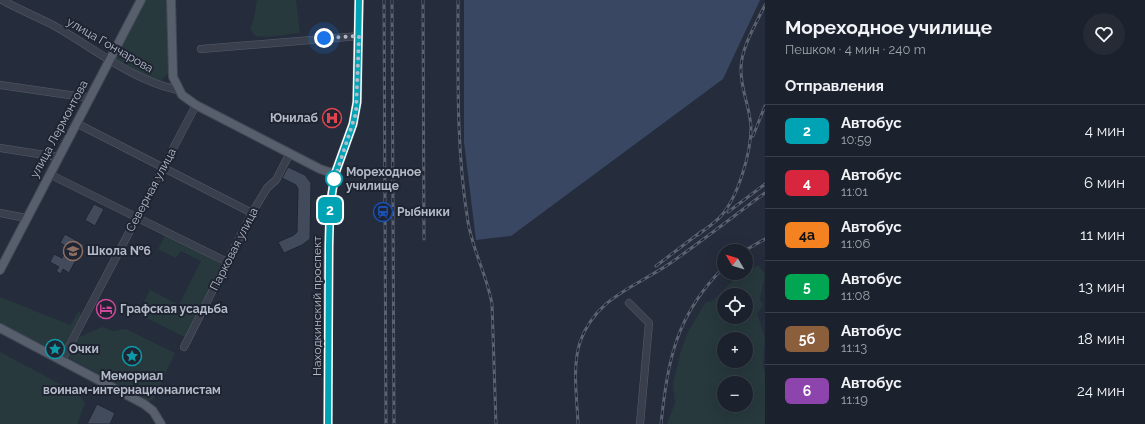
<!DOCTYPE html>
<html lang="ru">
<head>
<meta charset="utf-8">
<style>
  :root { --surface:#1c222d; --page:#252a35; --text:#f1f3f6; --muted:#a0a4aa; --line:#3a3f49 }
  body { margin:0; font-family:Raleway,sans-serif; background:var(--page); color:var(--text); height:100vh; display:flex; flex-direction:column; font-size:15px; white-space:nowrap }
  * { box-sizing:border-box; margin:0 }
  p { font-size:13px; color:var(--muted) }
  .icon { flex:none; width:22px; height:22px; fill:none; stroke:currentColor; stroke-width:2; stroke-linecap:round; stroke-linejoin:round }
  .map { position:relative; flex:1; overflow:hidden }
  .side { display:flex; flex-direction:column; background:var(--surface); width:380px }
  .side>* { flex:none }
  .badge { padding:0 8px; border-radius:6px; font-size:14px; line-height:26px }
  .needle { width:26px; rotate:308deg }
  .fabs { position:absolute; left:717px; top:244px; display:grid; gap:8px }
  .fabs a { display:grid; place-items:center; width:36px; height:36px; border-radius:50%; background:var(--surface); box-shadow:0 4px 16px #0002,0 0 0 1px var(--line); font-size:20px }
  .you { position:absolute; width:20px; height:20px; margin:-10px; border:3px solid #fff; border-radius:50%; background:#1a73e8; box-shadow:0 0 0 6px #1a73e833 }
  .map>.badge { position:absolute; translate:-50% -50%; box-shadow:0 0 0 2px #fff }
  h2 { padding:0 20px; font-size:15px; line-height:36px }
  .round { display:grid; place-items:center; flex:none; width:42px; height:42px; border-radius:21px; background:var(--page) }
  .headline { display:flex; align-items:center; justify-content:space-between; height:68px; padding:0 20px }
  h1 { font-size:19px; font-weight:700; line-height:30px }
  ul { padding:0; list-style:none }
  li { display:flex; align-items:center; gap:12px; height:52px; padding:0 20px; border-top:1px solid var(--line) }
  li div { flex:1 }
  li b { display:block; font-size:15px }
  li em { font-style:normal }
  li .badge { min-width:44px; font-weight:700; text-align:center }
  main { display:flex; flex:1; min-height:0 }
  .map>svg:first-child { display:block }
  .green { fill:#27393d; fill-rule:evenodd }
  .water { fill:#3a4763 }
  .building { fill:#414b5b; stroke:#202633 }
  .lines { fill:none; stroke-linecap:round; stroke-linejoin:round }
  .minor-casing { stroke:#575d6a; stroke-width:8 }
  .major-casing { stroke:#424855; stroke-width:10 }
  .minor { stroke:#393f4c; stroke-width:7 }
  .major { stroke:#575e6c; stroke-width:8 }
  .rail-casing { stroke:#5b6373; stroke-width:3 }
  .rail { stroke:#1e2431; stroke-width:1.5; stroke-dasharray:4.5; stroke-linecap:butt }
  .line-casing { stroke:#fff; stroke-width:9 }
  .line { stroke:#00a3b4; stroke-width:6 }
  .walk { stroke:#b5bac8; stroke-width:4; stroke-dasharray:0 7.2 }
  .stop-dot { fill:#fff; stroke:#00a3b4; stroke-width:2 }
  .labels { text-anchor:middle; dominant-baseline:central; stroke-width:4; stroke-linejoin:round; paint-order:stroke }
  .street-label { font-size:12px; fill:#b5bac8; stroke:#1e2431 }
  .poi-label { font-size:12px; font-weight:bold; fill:#b5bac8; stroke:#1e2431; text-anchor:start }
  .stop-label { font-size:12px; font-weight:bold; fill:#b5bac8; stroke:#1e2431; text-anchor:start }
</style>
</head>
<body>
<main>
<div class="map">
<svg width="765" height="424" viewBox="0 0 765 424">
  <rect width="100%" height="100%" fill="#252d3c"/>
  <g class="green">
    <path d="M145 0H167L168 74 158 83 115 59Z"/>
    <path d="M257 0H296L300 33 266 37 255 36 250 29 254 19Z"/>
    <path d="M165 236 221 264 185 337 138 314 150 290 179 305 201 261 181 251 176 258 158 249Z"/>
    <path d="M758 265 765 274 760 299 763 305 757 314C760 323 764 332 765 341 765 351 761 363 765 372V424H667L675 403 673 383 681 351 689 330 706 302 712 301 734 280ZM724 295H746V317H724ZM724 339H746V361H724ZM724 383H746V405H724Z"/>
    <path d="M0 297 70 325 80 310 81 318 61 354 0 323Z"/>
    <path d="M102 327 113 331 126 329 175 353 153 400 149 401 67 357 77 338Z"/>
    <path d="M0 352 77 393 85 403 77 424H0Z"/>
  </g>
  <path class="water" d="M464 0H760L723 79 511 236 476 240 464 142Z"/>
  <g class="building">
    <path d="M288 167 305 175 311 183 310 239 302 245 284 253 278 242 294 235 297 232 298 189 296 185 282 178Z"/>
    <path d="M94 204 104 209 95 226 85 220Z"/>
    <path d="M65 234 84 245 69 273 63 269 61 274 56 271 59 267 50 262 54 254 62 258 68 247 60 243Z"/>
    <path d="M97 404 115 413 110 424H87Z"/>
  </g>
  <g class="lines">
    <defs>
      <g id="minor">
        <path d="M2 0C18 9 35 16 51 24 93 47 131 80 178 90"/>
        <path d="M201 49 359 36"/>
        <path d="M0 85 90 98"/>
        <path d="M76 123 252 213"/>
        <path d="M0 148 58 157"/>
        <path d="M49 174 227 262"/>
        <path d="M0 213 26 218"/>
        <path d="M629 303 649 323 640 424"/>
        <path d="M184 347 252 213 267 188 276 180 290 153"/>
        <path d="M62 360 196 105"/>
      </g>
      <g id="major">
        <path d="M171 0 173 77 182 95 196 105 320 169 335 174"/>
        <path d="M0 270 141 0"/>
        <path d="M0 328 144 404 153 411 161 424"/>
        <path d="M328 424V265L330 206 335 174 353 124 357 102 359 0"/>
      </g>
    </defs>
    <use href="#minor" class="minor-casing"/>
    <use href="#major" class="major-casing"/>
    <use href="#minor" class="minor"/>
    <use href="#major" class="major"/>
    <defs>
      <g id="rail">
        <path d="M384 0 386 424"/>
        <path d="M392 0 394 424"/>
        <path d="M423 0 424 239"/>
        <path d="M458 0C458 74 456 149 468 222 473 252 487 275 492 304L496 424"/>
        <path d="M753 136 765 106"/>
        <path d="M728 212 765 184"/>
        <path d="M698 235C705 229 715 223 721 216 738 197 751 153 751 127 750 107 740 88 741 67 742 46 756 24 765 5"/>
        <path d="M744 251 765 239"/>
        <path d="M656 266 702 231"/>
        <path d="M578 424C577 397 572 368 580 342 596 297 636 287 672 262 703 240 734 216 765 193"/>
        <path d="M661 424C668 359 676 315 724 267"/>
      </g>
    </defs>
    <use href="#rail" class="rail-casing"/>
    <use href="#rail" class="rail"/>
  </g>
  <g class="lines">
    <defs>
      <path id="line" d="M328 424 329 245 330 206 335 174 353 124 357 102 359 0"/>
    </defs>
    <use href="#line" class="line-casing"/>
    <use href="#line" class="line"/>
    <path class="walk" d="M324 38 359 36 356 113 334 181V179"/>
  </g>
  <defs>
    <symbol id="hospital-ring" viewBox="-11 -11 22 22"><circle r="9.5" fill="#1e2431" stroke="#e0444e" stroke-width="1.5"/><path d="M-5-5h3v3.5h4V-5h3V5h-3V1.5h-4V5h-3Z" fill="#e0444e"/></symbol>
    <symbol id="station-ring" viewBox="-11 -11 22 22"><circle r="9.5" fill="#1e2431" stroke="#1a4fb4" stroke-width="1.5"/><path d="M-3-6H3Q5-6 5-4V2Q5 4 3 4L4.5 6H3L1.5 4h-3L-3 6H-4.5L-3 4Q-5 4-5 2V-4Q-5-6-3-6ZM-3.5-4v3h7v-3ZM-3.5 1v1.5H-2V1ZM2 1v1.5H3.5V1Z" fill="#1a4fb4"/></symbol>
    <symbol id="school-ring" viewBox="-11 -11 22 22"><circle r="9.5" fill="#1e2431" stroke="#8d6e63" stroke-width="1.5"/><path d="M0-5L7-2L0 1L-7-2ZM-4 1L0 2.5L4 1V4Q0 6-4 4Z" fill="#8d6e63"/></symbol>
    <symbol id="hotel-ring" viewBox="-11 -11 22 22"><circle r="9.5" fill="#1e2431" stroke="#d1479c" stroke-width="1.5"/><path d="M-6-4.5h1.5V1H6V5H4.5V3h-9V5H-6ZM-4 0a1.8 1.8 0 1 1 3.6 0ZM.5 0V-2.5h3Q6-2.5 6 0Z" fill="#d1479c"/></symbol>
    <symbol id="sight-ring" viewBox="-11 -11 22 22"><circle r="9.5" fill="#1e2431" stroke="#0f9aa8" stroke-width="1.5"/><path d="M0-6L1.8-2.2L6-1.7L2.9 1.2L3.7 5.4L0 3.3L-3.7 5.4L-2.9 1.2L-6-1.7L-1.8-2.2Z" fill="#0f9aa8"/></symbol>
  </defs>
  <g fill-rule="evenodd">
    <use href="#hospital-ring" x="321" y="107" width="22" height="22"/>
    <use href="#station-ring" x="372" y="201" width="22" height="22"/>
    <use href="#school-ring" x="62" y="240" width="22" height="22"/>
    <use href="#hotel-ring" x="95" y="298" width="22" height="22"/>
    <use href="#sight-ring" x="44" y="338" width="22" height="22"/>
    <use href="#sight-ring" x="121" y="345" width="22" height="22"/>
  </g>
  <circle class="stop-dot" cx="334" cy="179" r="8"/>
  <g class="labels">
    <g class="street-label">
      <text transform="translate(110 45) rotate(30)">улица Гончарова</text>
      <text transform="translate(59 129) rotate(-62)">улица Лермонтова</text>
      <text transform="translate(151 190) rotate(-62)">Северная улица</text>
      <text transform="translate(234 249) rotate(-63)">Парковая улица</text>
      <text transform="translate(317 306) rotate(-90)">Находкинский проспект</text>
    </g>
    <g class="poi-label">
      <text x="318" y="118" text-anchor="end">Юнилаб</text>
      <text x="397" y="212">Рыбники</text>
      <text x="87" y="251">Школа №6</text>
      <text x="120" y="309">Графская усадьба</text>
      <text x="69" y="349">Очки</text>
      <text x="132" y="376" text-anchor="middle">Мемориал<tspan x="132" dy="14">воинам-интернационалистам</tspan></text>
    </g>
    <g class="stop-label">
      <text x="346" y="172">Мореходное<tspan x="346" dy="14">училище</tspan></text>
    </g>
  </g>
</svg>
<div class="fabs">
<a><svg class="needle" viewBox="-14 -14 28 28"><path d="M0-13l5 13h-10z" fill="#e53935"/><path d="M0 13l5-13h-10z" fill="#a0a4aa"/></svg></a>
<a><svg class="icon" aria-label="locate" viewBox="0 0 24 24"><circle cx="12" cy="12" r="6"/><path d="M12 2v4M12 18v4M2 12h4M18 12h4"/></svg></a>
<a>+</a>
<a>−</a>
</div>
<div class="you" style="left:324px;top:38px"></div>
<b class="badge" style="left:330px;top:210px;background:#00a3b4;color:#fff">2</b>
</div>
<section class="side">
<div class="headline"><div><h1>Мореходное училище</h1><p>Пешком · 4 мин · 240 m</p></div><a class="round"><svg class="icon" aria-label="heart" viewBox="0 0 24 24"><path d="M12 20l-8-8c-3-5 5-10 8-4 3-6 11-1 8 4z"/></svg></a></div>
<h2>Отправления</h2>
<ul>
<li><span class="badge" style="background:#00a3b4;color:#fff">2</span><div><b>Автобус</b><p>10:59</p></div><em>4 мин</em></li>
<li><span class="badge" style="background:#d7263d;color:#fff">4</span><div><b>Автобус</b><p>11:01</p></div><em>6 мин</em></li>
<li><span class="badge" style="background:#f58220;color:#111">4а</span><div><b>Автобус</b><p>11:06</p></div><em>11 мин</em></li>
<li><span class="badge" style="background:#00a651;color:#fff">5</span><div><b>Автобус</b><p>11:08</p></div><em>13 мин</em></li>
<li><span class="badge" style="background:#8b5e3c;color:#fff">5б</span><div><b>Автобус</b><p>11:13</p></div><em>18 мин</em></li>
<li><span class="badge" style="background:#8e44ad;color:#fff">6</span><div><b>Автобус</b><p>11:19</p></div><em>24 мин</em></li>
</ul>
</section>
</main>
</body>
</html>
